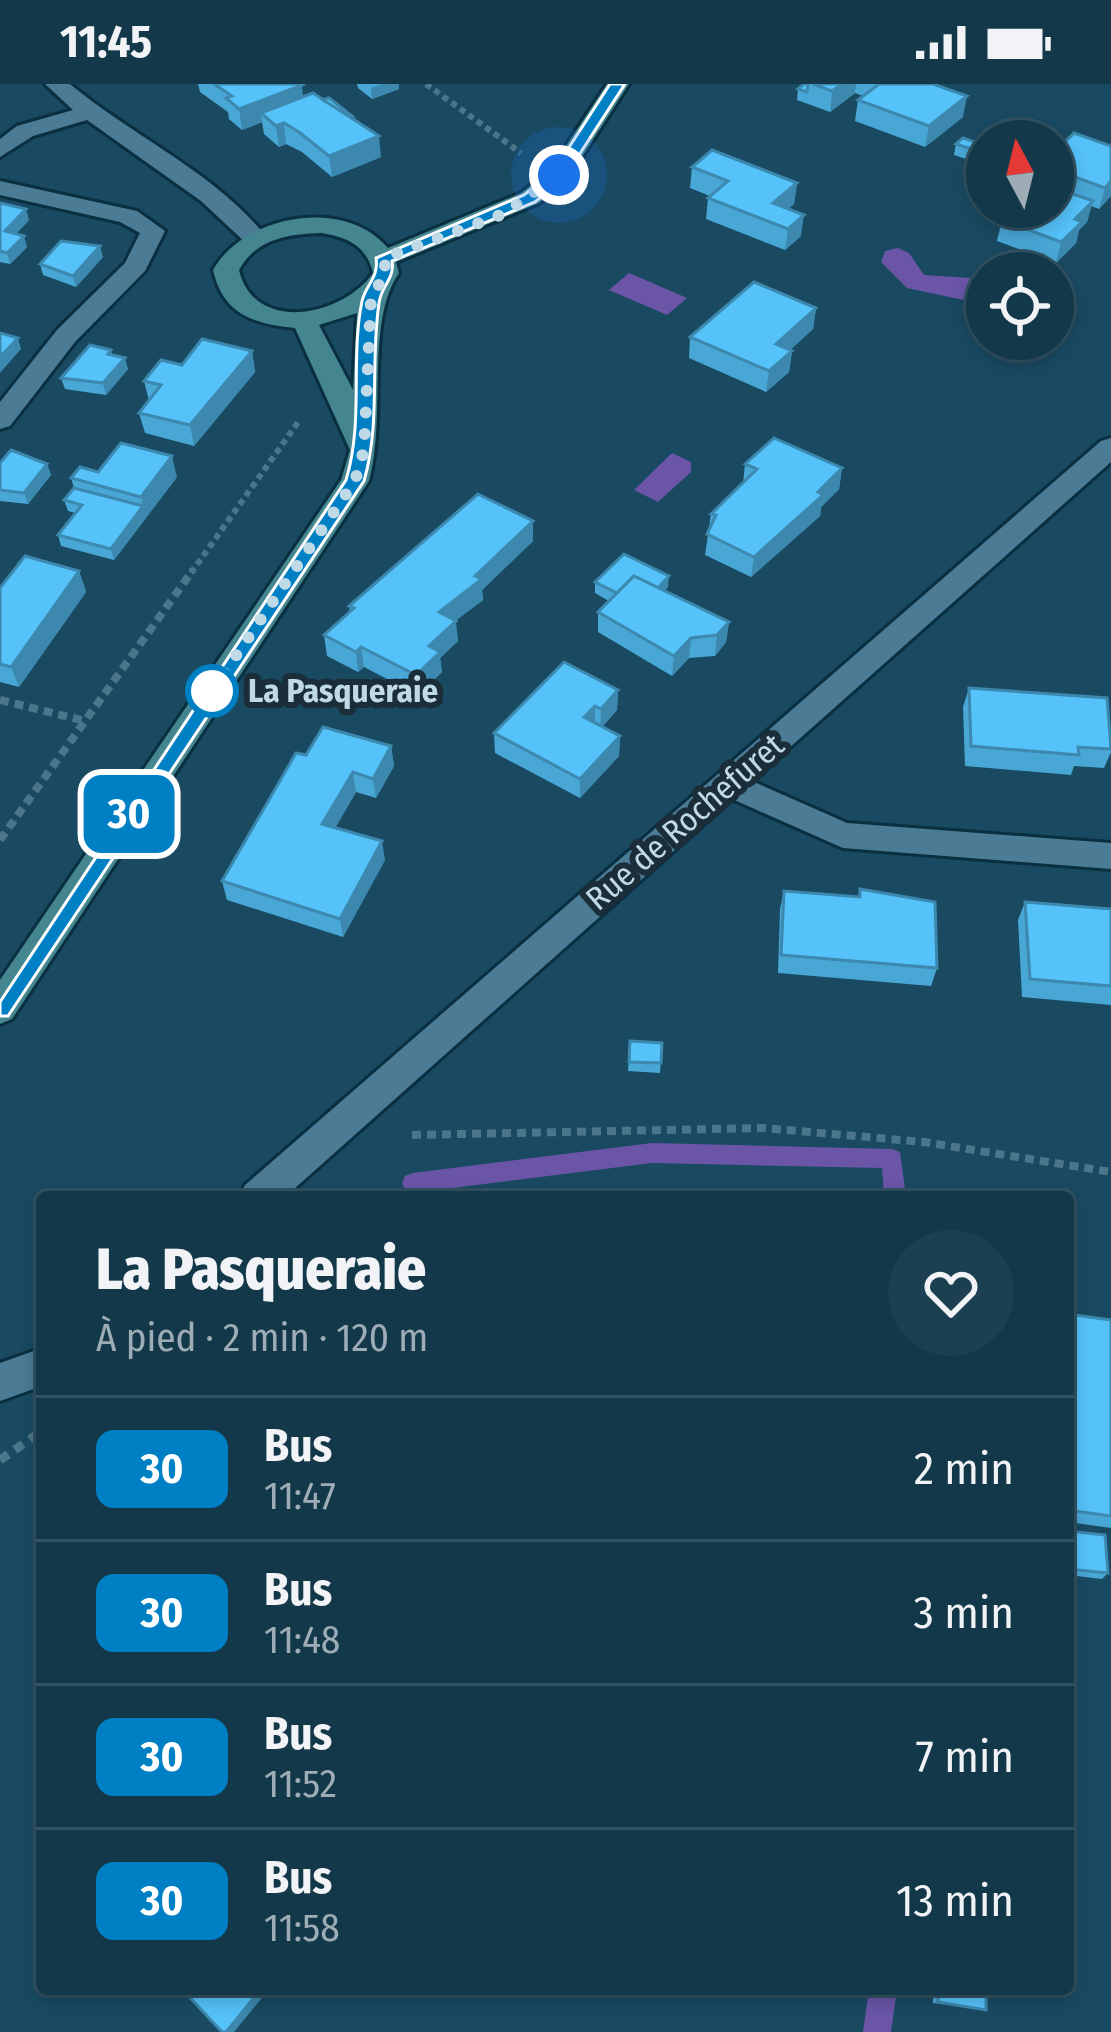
<!DOCTYPE html>
<html lang="fr">
<head>
<meta charset="utf-8">
<style>
  :root { --surface:#13384a; --page:#1c3f51; --text:#f1f3f6; --muted:#9dacb5; --line:#325262 }
  body { margin:0; font-family:"Fira Sans Condensed",sans-serif; background:var(--page); color:var(--text); height:100vh; display:flex; flex-direction:column; font-size:45px; white-space:nowrap }
  * { box-sizing:border-box; margin:0 }
  p { font-size:39px; color:var(--muted) }
  .icon { flex:none; width:66px; height:66px; fill:none; stroke:currentColor; stroke-width:2; stroke-linecap:round; stroke-linejoin:round }
  .map { position:relative; flex:1; overflow:hidden }
  .details { position:absolute; left:36px; top:1107px; width:1038px; height:804px; display:flex; flex-direction:column; background:var(--surface); border-radius:12px; box-shadow:0 6px 18px #0003,0 0 0 3px var(--line) }
  .details>* { flex:none }
  .badge { padding:0 24px; border-radius:18px; font-size:42px; line-height:78px }
  .needle { width:78px; rotate:353deg }
  .controls { position:absolute; left:966px; top:36px; display:grid; gap:24px }
  .controls a { display:grid; place-items:center; width:108px; height:108px; border-radius:50%; background:var(--surface); box-shadow:0 6px 18px #0003,0 0 0 3px var(--line); font-size:60px }
  .you { position:absolute; width:60px; height:60px; margin:-30px; border:9px solid #fff; border-radius:50%; background:#1a73e8; box-shadow:0 0 0 18px #1a73e833 }
  .map>.badge { position:absolute; translate:-50% -50%; box-shadow:0 0 0 6px #fff }
  .round { display:grid; place-items:center; flex:none; width:126px; height:126px; border-radius:63px; background:var(--page) }
  .summary { display:flex; align-items:center; justify-content:space-between; height:204px; padding:0 60px }
  h1 { font-size:57px; font-weight:800; line-height:90px }
  ul { padding:0; list-style:none }
  li { display:flex; align-items:center; gap:36px; height:144px; padding:0 60px; border-top:3px solid var(--line) }
  li div { flex:1 }
  li b { display:block; font-size:45px }
  li em { font-style:normal }
  li .badge { min-width:132px; font-weight:700; text-align:center }
  .status { display:flex; justify-content:space-between; align-items:center; height:84px; padding:0 60px; background:var(--surface); direction:ltr }
  .status svg { height:33px; fill:currentColor }
  .map>svg:first-child { display:block }
  .water { fill:#6a55a7 }
  .lines { fill:none; stroke-linecap:round; stroke-linejoin:round }
  .stream { fill:#6a55a7; fill-rule:evenodd }
  .street-casing { stroke:#092f40; stroke-width:6 }
  .secondary-casing { stroke:#092f40; stroke-width:6 }
  .path-far2 { stroke:#4b758a; stroke-width:6; stroke-dasharray:6 4.5; stroke-linecap:butt }
  .path-far1 { stroke:#4b758a; stroke-width:8; stroke-dasharray:9 6; stroke-linecap:butt }
  .path { stroke:#4b758a; stroke-width:9; stroke-dasharray:10 8; stroke-linecap:butt }
  .street { fill:#4c7b95; fill-rule:evenodd }
  .secondary { fill:#44858f; fill-rule:evenodd }
  .wall { fill:#49a7d6 }
  .shaded-wall { fill:#3c88ae }
  .building { fill:#55c2f9; stroke:#3c88ae; stroke-width:3 }
  .line { fill:#0080c4; stroke:#fff; stroke-width:3 }
  .walk { stroke:#c0d9e7; stroke-width:12; stroke-dasharray:0 21.6 }
  .stop-dot { fill:#fff; stroke:#0080c4; stroke-width:6 }
  .labels { text-anchor:middle; dominant-baseline:central; stroke-width:12; stroke-linejoin:round; paint-order:stroke }
  .stop-label { font-size:33px; font-weight:bold; fill:#c0d9e7; stroke:#1a2d38; text-anchor:start }
  .street-label { font-size:33px; fill:#c0d9e7; stroke:#1a2d38 }
</style>
</head>
<body>
<div class="status"><b>11:45</b><svg viewBox="0 0 49 12"><path d="M0 12V9h3v3zM5 12V6h3v6zM10 12V3h3v9zM15 12V0h3v12zM26 1h20v11H26zM47 4h2v5h-2z"/></svg></div>
<div class="map">
<svg width="1111" height="1948" viewBox="0 0 1111 1948">
  <rect width="100%" height="100%" fill="#194a62"/>
  <g class="water">
    <path d="M898 164 909 169 924 191 987 195V221L907 204 881 178 885 167Z"/>
    <path d="M629 189 687 214 667 231 609 206Z"/>
    <path d="M672 369 691 378V388L658 418 634 406Z"/>
  </g>
  <g class="lines">
    <g class="stream">
      <path d="M652 1059 892 1065 900 1068 906 1113H884L882 1084 652 1079 413 1109 405 1106 402 1099 405 1092 413 1089Z"/>
      <path d="M869 1905H897L891 1948H863Z"/>
    </g>
    <defs>
      <g id="street">
        <path d="M45 0H70C133 53 217 89 268 155L265 160H247L201 117 87 36 33 52 0 73V55L17 42 73 26Z"/>
        <path d="M0 97 137 127 165 147 145 187 75 258 10 342 0 345V318L57 246 125 179 140 149 120 138 0 111Z"/>
        <path d="M1111 354V378L752 697 847 739 1111 759V785L843 764 732 715 285 1113H239L245 1101 1101 357Z"/>
        <path d="M42 1264V1302L0 1317V1279Z"/>
      </g>
      <path id="secondary" d="M607 0H629L567 96 539 119 396 178 399 189C365 238 387 334 369 397L12 935 0 940V896L341 396 350 366 295 244C253 240 223 230 213 186 244 131 344 112 388 164L521 109 550 86ZM321 149C347 153 367 162 373 189 342 233 254 250 239 186 256 155 288 150 321 149ZM357 229 353 306 319 241Z"/>
    </defs>
    <use href="#street" class="street-casing"/>
    <use href="#secondary" class="secondary-casing"/>
    <g class="path-far2">
      <path d="M426 0 521 69"/>
      <path d="M191 489 299 337"/>
    </g>
    <g class="path-far1">
      <path d="M0 616 85 637"/>
      <path d="M0 756 193 486"/>
      <path d="M412 1051 764 1044 924 1058 1111 1088"/>
    </g>
    <path class="path" d="M0 1376 42 1347"/>
    <use href="#street" class="street"/>
    <use href="#secondary" class="secondary"/>
  </g>
  <g class="wall">
    <path d="M198 0H299L303 13 352 35 381 73 332 93 302 68 286 60 279 63 264 50 262 38 242 46 229 35 228 28 200 8Z"/>
    <path d="M357 0H399V5L372 15 358 4Z"/>
    <path d="M804 0H933L963 33 925 63 855 37 858 16 863 12 855 9 830 28 797 16 798 5Z"/>
    <path d="M963 54 975 70 969 76 954 71 956 60Z"/>
    <path d="M1111 62V112L1099 125 1091 122 1087 138 1079 146 1076 159 1056 179 997 157 1002 136 1053 123V70Z"/>
    <path d="M692 83 797 99 794 120 788 125 801 152 785 166 706 135 708 114 710 112 690 104Z"/>
    <path d="M0 119 29 136 16 150 27 163 10 180 0 178Z"/>
    <path d="M103 173 76 203 43 191 40 180Z"/>
    <path d="M816 224 813 245 790 266 792 267 789 288 766 308 689 274 690 253Z"/>
    <path d="M111 266 112 271 128 285 106 311 65 305 61 294Z"/>
    <path d="M252 267 255 288 194 362 145 349 139 329 149 317 144 297 182 281Z"/>
    <path d="M0 379 47 380 51 391 28 420 0 417Z"/>
    <path d="M745 380 842 384 839 405 821 423 820 432 751 493 705 471 711 430 743 399Z"/>
    <path d="M98 388 177 393 114 476 61 462 58 451 75 429 68 427 64 416 74 404 71 394Z"/>
    <path d="M533 437V457L482 506 483 516 455 537 458 557 440 574 442 588 418 611 364 583 358 588 327 572 324 551 350 528 349 522Z"/>
    <path d="M79 487 86 508 19 603 0 598V504Z"/>
    <path d="M595 498 668 503 664 507 729 538 726 558 715 572 689 574 672 592 598 548V528L609 517 595 509Z"/>
    <path d="M969 604 1111 652V668L1104 684 1074 682 1071 691 965 682 963 623Z"/>
    <path d="M618 606 617 626 602 643 620 652 619 672 580 714 495 669 494 649Z"/>
    <path d="M391 662 394 682 376 714 356 708 335 744 385 776 343 853 227 816 222 797 306 671Z"/>
    <path d="M860 805 937 884 931 902 778 889 780 825 784 807 858 813Z"/>
    <path d="M1025 818 1111 825V921L1022 913 1018 836Z"/>
    <path d="M630 957 662 959 660 989 628 987Z"/>
    <path d="M1068 1230 1111 1236V1444L1068 1438Z"/>
    <path d="M1068 1447 1108 1489 1102 1495 1068 1491Z"/>
    <path d="M933 1905H986V1926L933 1919Z"/>
  </g>
  <g class="shaded-wall">
    <path d="M381 0H399V5L372 15 371 4Z"/>
    <path d="M842 0H856L855 9 830 28 832 7Z"/>
    <path d="M302 1 304 22 261 29 262 38 242 46 239 25Z"/>
    <path d="M967 12 963 33 925 63 929 42Z"/>
    <path d="M284 39 286 60 279 63 276 42Z"/>
    <path d="M379 52 381 73 332 93 329 72Z"/>
    <path d="M978 59 975 70 969 76 971 65Z"/>
    <path d="M1111 97V112L1099 125 1105 104Z"/>
    <path d="M797 99 794 120 771 140 773 119Z"/>
    <path d="M1093 117 1087 138 1079 146 1076 159 1056 179 1061 158 1075 135Z"/>
    <path d="M26 125 29 136 8 158 5 147Z"/>
    <path d="M804 131 801 152 785 166 788 145Z"/>
    <path d="M24 152 27 163 10 180 7 169Z"/>
    <path d="M100 162 103 173 76 203 73 192Z"/>
    <path d="M816 224 813 245 774 281 776 260Z"/>
    <path d="M18 254 21 265 0 289V273Z"/>
    <path d="M252 267 255 288 194 362 190 341Z"/>
    <path d="M792 267 789 288 766 308 769 287Z"/>
    <path d="M125 274 128 285 106 311 103 299Z"/>
    <path d="M172 372 177 393 114 476 111 465 143 422 141 413Z"/>
    <path d="M47 380 51 391 28 420 24 409Z"/>
    <path d="M842 384 839 405 821 423 820 432 751 493 754 473Z"/>
    <path d="M533 437V457L482 506 483 516 440 548 439 528Z"/>
    <path d="M79 487 86 508 19 603 11 583Z"/>
    <path d="M669 492 668 503 651 521V510Z"/>
    <path d="M456 537 458 557 440 574 442 588 418 611 416 591 429 562Z"/>
    <path d="M729 538 726 558 715 572 717 551Z"/>
    <path d="M691 554 689 574 672 592 674 572Z"/>
    <path d="M361 563 364 583 358 588 356 568Z"/>
    <path d="M618 606 617 626 600 645 601 625Z"/>
    <path d="M595 622V641L584 633Z"/>
    <path d="M620 652 619 672 580 714V695Z"/>
    <path d="M391 662 394 682 376 714 373 695Z"/>
    <path d="M353 688 356 708 326 759 322 740Z"/>
    <path d="M382 757 385 776 343 853 340 835Z"/>
    <path d="M261 1905H269L234 1948H226Z"/>
  </g>
  <g class="building">
    <path d="M214 0H299L302 1 239 25 226 14 232 12Z"/>
    <path d="M804 0H808L807 8 798 5Z"/>
    <path d="M813 0H842L832 7Z"/>
    <path d="M879 0H933L967 12 929 42 858 16Z"/>
    <path d="M313 9 379 52 329 72 299 48 284 39 276 42 261 29Z"/>
    <path d="M329 14 352 32H349L323 16Z"/>
    <path d="M1074 49 1111 62V97L1105 104 1053 85V70Z"/>
    <path d="M963 54 978 59 971 65 956 60Z"/>
    <path d="M712 66 797 99 773 119 804 131 788 145 708 114 728 97 692 83Z"/>
    <path d="M1053 103 1093 117 1075 135 1082 138 1061 158 1002 136 1015 123H1053Z"/>
    <path d="M0 119 26 125 5 147 24 152 7 169 0 167Z"/>
    <path d="M61 157 100 162 73 192 40 180Z"/>
    <path d="M754 198 816 224 776 260 792 267 769 287 690 253Z"/>
    <path d="M0 249 18 254 0 273Z"/>
    <path d="M202 255 252 267 190 341 139 329 161 301 144 297 161 276 182 281Z"/>
    <path d="M90 261 111 266 108 270 125 274 103 299 61 294Z"/>
    <path d="M774 354 842 384 818 408 823 411 754 473 707 450 716 431 711 430 757 385 745 380Z"/>
    <path d="M121 359 172 372 141 413 71 394 80 383 98 388Z"/>
    <path d="M11 366 47 380 24 409 0 406V379Z"/>
    <path d="M74 404 143 422 111 465 58 451 82 421 64 416Z"/>
    <path d="M478 410 533 437 475 492 482 495 439 528 456 537 429 562 440 568 416 591 361 563 356 568 324 551 354 524 349 522Z"/>
    <path d="M624 470 669 492 658 504 634 492 617 509 595 498Z"/>
    <path d="M25 472 79 487 11 583 0 580V504Z"/>
    <path d="M634 492 729 538 717 551 691 554 674 572 598 528Z"/>
    <path d="M564 578 618 606 601 625 595 622 584 633 620 652 580 695 494 649Z"/>
    <path d="M969 604 1107 614 1111 665 1078 663 1079 671 971 662Z"/>
    <path d="M323 643 391 662 373 695 353 688 322 740 382 757 340 835 222 797 296 669 306 671Z"/>
    <path d="M860 805 935 818 937 884 781 871 784 807 860 813Z"/>
    <path d="M1025 818 1111 825V902L1030 895Z"/>
    <path d="M630 957 662 959 661 979 629 978Z"/>
    <path d="M1068 1230 1111 1236V1432L1068 1426Z"/>
    <path d="M1068 1447 1105 1451 1108 1489 1068 1485Z"/>
    <path d="M182 1905H261L226 1948H222Z"/>
    <path d="M938 1905H986V1926L938 1918Z"/>
  </g>
  <path class="line" d="M610 0H625L564 94 535 118 392 177C395 195 381 202 379 219 370 279 381 338 364 397L8 932H0V918L346 396C364 337 350 276 362 217 366 200 379 194 376 174L524 111 553 88Z"/>
  <g class="lines">
    <path class="walk" d="M212 607 355 397 364 366 371 214 386 189 384 174 503 130 559 91"/>
  </g>
  <circle class="stop-dot" cx="212" cy="607" r="24"/>
  <g class="labels">
    <g class="stop-label">
      <text x="248" y="607">La Pasqueraie</text>
    </g>
    <g class="street-label">
      <text transform="translate(685 738) rotate(-41)">Rue de Rochefuret</text>
    </g>
  </g>
</svg>
<div class="controls">
<a><svg class="needle" viewBox="-14 -14 28 28"><path d="M0-13l5 13h-10z" fill="#e53935"/><path d="M0 13l5-13h-10z" fill="#9dacb5"/></svg></a>
<a><svg class="icon" aria-label="locate" viewBox="0 0 24 24"><circle cx="12" cy="12" r="6"/><path d="M12 2v4M12 18v4M2 12h4M18 12h4"/></svg></a>
</div>
<div class="you" style="left:559px;top:91px"></div>
<b class="badge" style="left:129px;top:730px;background:#0080c4;color:#fff">30</b>
<section class="details">
<div class="summary"><div><h1>La Pasqueraie</h1><p>À pied · 2 min · 120 m</p></div><a class="round"><svg class="icon" aria-label="heart" viewBox="0 0 24 24"><path d="M12 20l-8-8c-3-5 5-10 8-4 3-6 11-1 8 4z"/></svg></a></div>
<ul>
<li><span class="badge" style="background:#0080c4;color:#fff">30</span><div><b>Bus</b><p>11:47</p></div><em>2 min</em></li>
<li><span class="badge" style="background:#0080c4;color:#fff">30</span><div><b>Bus</b><p>11:48</p></div><em>3 min</em></li>
<li><span class="badge" style="background:#0080c4;color:#fff">30</span><div><b>Bus</b><p>11:52</p></div><em>7 min</em></li>
<li><span class="badge" style="background:#0080c4;color:#fff">30</span><div><b>Bus</b><p>11:58</p></div><em>13 min</em></li>
</ul>
</section>
</div>
</body>
</html>
